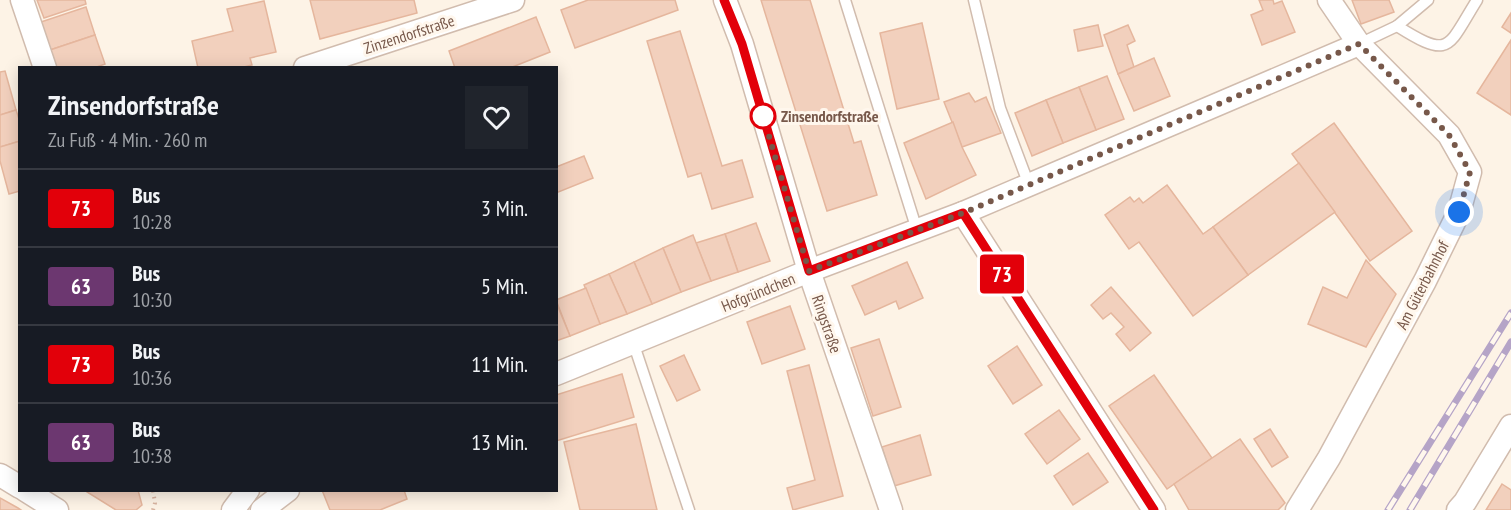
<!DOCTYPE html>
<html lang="de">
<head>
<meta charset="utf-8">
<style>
  :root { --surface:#171b24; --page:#20242c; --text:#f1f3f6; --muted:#9ea1a6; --line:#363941 }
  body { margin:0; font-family:"PT Sans Narrow",sans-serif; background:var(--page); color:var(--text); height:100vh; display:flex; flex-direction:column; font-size:22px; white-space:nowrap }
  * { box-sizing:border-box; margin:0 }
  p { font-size:20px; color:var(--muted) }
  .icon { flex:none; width:33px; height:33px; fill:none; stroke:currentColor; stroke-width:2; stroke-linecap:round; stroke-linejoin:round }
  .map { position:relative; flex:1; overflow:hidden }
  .details { position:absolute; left:18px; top:66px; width:540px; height:426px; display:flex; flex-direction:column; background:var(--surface); border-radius:0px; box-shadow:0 3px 15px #0003 }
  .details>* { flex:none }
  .badge { padding:0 12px; border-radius:4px; font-size:21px; line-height:39px }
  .you { position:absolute; width:30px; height:30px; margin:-15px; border:4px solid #fff; border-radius:50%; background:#1a73e8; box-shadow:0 0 0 9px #1a73e833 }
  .map>.badge { position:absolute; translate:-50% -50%; box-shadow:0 0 0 3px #fff }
  .round { display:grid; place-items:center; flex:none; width:63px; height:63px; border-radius:0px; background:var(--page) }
  .overview { display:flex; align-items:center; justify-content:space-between; height:102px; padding:0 30px }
  h1 { font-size:28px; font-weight:800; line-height:45px }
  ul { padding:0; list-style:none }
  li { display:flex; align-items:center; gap:18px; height:78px; padding:0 30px; border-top:2px solid var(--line) }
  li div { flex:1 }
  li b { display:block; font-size:22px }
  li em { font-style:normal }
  li .badge { min-width:66px; font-weight:700; text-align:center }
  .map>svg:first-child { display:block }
  .building { fill:#f2d0bd; stroke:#e5b69d; stroke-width:1.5 }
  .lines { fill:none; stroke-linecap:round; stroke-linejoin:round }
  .lane-casing { stroke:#d1bcae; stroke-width:13 }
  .street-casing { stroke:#d1bcae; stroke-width:25 }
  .path { stroke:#d8b3a0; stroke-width:4; stroke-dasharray:1.5 4.5; stroke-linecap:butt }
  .lane { stroke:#fff; stroke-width:10 }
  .street { stroke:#fff; stroke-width:22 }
  .rail-casing { stroke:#b5a4c7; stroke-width:7 }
  .rail { stroke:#fff7ed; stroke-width:4.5; stroke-dasharray:14; stroke-linecap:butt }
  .line-casing { stroke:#fff; stroke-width:14 }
  .line { stroke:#e2000a; stroke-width:9 }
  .walk { stroke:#77584a; stroke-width:6; stroke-dasharray:0 10.8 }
  .stop-dot { fill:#fff; stroke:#e2000a; stroke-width:3 }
  .labels { text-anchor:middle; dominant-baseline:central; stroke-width:6; stroke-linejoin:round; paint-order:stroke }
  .street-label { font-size:16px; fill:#77584a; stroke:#fff7ed }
  .stop-label { font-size:16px; font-weight:bold; fill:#77584a; stroke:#fff7ed; text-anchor:start }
</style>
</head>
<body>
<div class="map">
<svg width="1511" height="510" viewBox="0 0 1511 510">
  <rect width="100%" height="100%" fill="#fdf3e6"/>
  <g class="building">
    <path d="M37 0H85L86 4 44 18Z"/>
    <path d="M310 0H414L417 13 320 39Z"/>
    <path d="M588 0H675L678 10 575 48 561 10Z"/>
    <path d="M761 0H810L854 143 861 141 877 195 827 211Z"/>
    <path d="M1259 0H1273L1274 4 1282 1 1295 32 1262 45 1251 15 1263 10Z"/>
    <path d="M1352 0H1389L1394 12 1361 24Z"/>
    <path d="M264 1 276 52 250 58 252 65 240 68H198L192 41 233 31 227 9Z"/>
    <path d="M86 7 95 35 50 50 41 22Z"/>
    <path d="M1511 13V33L1502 27Z"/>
    <path d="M536 17 550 52 510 68H455L449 51Z"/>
    <path d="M922 23 939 99 897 109 880 33Z"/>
    <path d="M1098 25 1103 46 1078 51 1074 30Z"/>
    <path d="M1128 25 1135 41 1127 45 1134 67 1118 74 1104 35Z"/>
    <path d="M680 31 722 166 742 160 753 197 712 209 701 173 688 177 647 41Z"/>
    <path d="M95 35 105 64 94 68H56L50 50Z"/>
    <path d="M1511 40V115L1477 93Z"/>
    <path d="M1154 58 1170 96 1134 111 1118 74Z"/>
    <path d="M5 71 16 110 0 115V72Z"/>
    <path d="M1107 76 1124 119 1096 130 1079 87Z"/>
    <path d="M1079 87 1096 130 1063 143 1046 100Z"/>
    <path d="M969 93 975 102 986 97 1001 133 962 147 944 102Z"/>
    <path d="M1046 100 1063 143 1032 156 1015 113Z"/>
    <path d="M16 110 20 122V141L0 147V115Z"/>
    <path d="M953 122 962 147 976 175 926 199 904 143Z"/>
    <path d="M1334 123 1412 231 1370 261 1292 154Z"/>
    <path d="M20 141V191L9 194 0 161V147Z"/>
    <path d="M584 156 593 178 556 193V167Z"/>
    <path d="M1299 163 1335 212 1248 275 1213 227Z"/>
    <path d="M1167 185 1203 234 1213 227 1248 275 1193 316 1139 242 1129 249 1105 215 1130 197 1134 202 1139 198 1143 203Z"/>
    <path d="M756 223 770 261 738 272 725 234Z"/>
    <path d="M725 234 738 272 711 281 696 243Z"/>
    <path d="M693 235 711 281 681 292 663 248Z"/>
    <path d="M663 248 681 292 652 304 634 262Z"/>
    <path d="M1366 260 1396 294 1366 347 1308 324 1323 287 1347 298Z"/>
    <path d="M634 262 652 304 627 314 609 274Z"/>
    <path d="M907 262 923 298 899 309 896 301 865 315 852 286Z"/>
    <path d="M609 274 627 314 600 324 584 285Z"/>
    <path d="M1111 287 1151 333 1130 351 1116 334 1124 327 1111 313 1103 319 1091 305Z"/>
    <path d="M586 288 600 324 570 336 556 300Z"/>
    <path d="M556 302 570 336 556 341Z"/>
    <path d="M790 306 805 349 762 364 747 322Z"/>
    <path d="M879 339 901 407 873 416 851 348Z"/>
    <path d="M1017 346 1042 385 1013 404 988 366Z"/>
    <path d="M684 355 700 390 677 401 660 366Z"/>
    <path d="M809 365 843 496 793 510 787 488 815 480 787 371Z"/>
    <path d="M622 374 634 417 556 441V395Z"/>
    <path d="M1154 375 1212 458 1167 489 1109 406Z"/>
    <path d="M1059 410 1080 439 1047 464 1025 434Z"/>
    <path d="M636 424 657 510H580L564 442Z"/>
    <path d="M1270 429 1288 457 1272 467 1254 439Z"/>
    <path d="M920 435 931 475 894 486 882 447Z"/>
    <path d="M1240 439 1285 503 1278 510H1189L1174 484Z"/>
    <path d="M1088 453 1108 482 1073 505 1054 476Z"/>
    <path d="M1502 484 1511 490V510H1486Z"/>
    <path d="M88 490H138L142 505 136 510H116L87 492Z"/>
    <path d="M322 490H404L407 499 380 510H330Z"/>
    <path d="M0 498 18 508 21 510H0Z"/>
  </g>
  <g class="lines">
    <defs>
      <g id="lane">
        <path d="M845 0 917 230"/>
        <path d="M974 0 1000 108 1029 185"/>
        <path d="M1397 26C1451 60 1447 48 1477 0"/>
        <path d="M1359 44 1397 26 1428 0"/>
        <path d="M633 342 689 510"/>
      </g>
      <g id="street">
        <path d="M22 0 45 68"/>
        <path d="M725 0 742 44 809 271 891 510"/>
        <path d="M305 68 513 0"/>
        <path d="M963 213 1154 510"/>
        <path d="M556 374 809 271 963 213 1359 44"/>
        <path d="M0 475 20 487"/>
        <path d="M25 490 57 510"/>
        <path d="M233 510 248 490"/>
        <path d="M262 510 288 490"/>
        <path d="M1297 510 1329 458 1425 281 1459 212 1470 172 1449 135 1359 44 1329 0"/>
        <path d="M1458 510 1465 502 1511 426"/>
      </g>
    </defs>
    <use href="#lane" class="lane-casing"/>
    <use href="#street" class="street-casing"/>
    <path class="path" d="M153 510 155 503 153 490"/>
    <use href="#lane" class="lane"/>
    <use href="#street" class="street"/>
    <defs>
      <g id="rail">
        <path d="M1388 510 1511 313"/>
        <path d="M1410 510 1511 342"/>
      </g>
    </defs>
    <use href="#rail" class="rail-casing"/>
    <use href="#rail" class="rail"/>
  </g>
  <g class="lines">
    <defs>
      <path id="line" d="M724 0 742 44 809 271 963 213 1154 510"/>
    </defs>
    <use href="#line" class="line-casing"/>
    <use href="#line" class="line"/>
    <path class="walk" d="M763 116 809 271 963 213 1359 44 1449 135 1470 172 1459 212"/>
  </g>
  <circle class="stop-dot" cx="763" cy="116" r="12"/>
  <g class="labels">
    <g class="street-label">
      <text transform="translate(409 34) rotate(-18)">Zinzendorfstraße</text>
      <text transform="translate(1422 285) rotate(-63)">Am Güterbahnhof</text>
      <text transform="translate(758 292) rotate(-22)">Hofgründchen</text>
      <text transform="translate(827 324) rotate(71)">Ringstraße</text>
    </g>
    <g class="stop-label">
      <text x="781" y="116">Zinsendorfstraße</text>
    </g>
  </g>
</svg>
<div class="you" style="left:1459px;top:212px"></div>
<b class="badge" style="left:1002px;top:274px;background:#e2000a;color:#fff">73</b>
<section class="details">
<div class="overview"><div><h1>Zinsendorfstraße</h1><p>Zu Fuß · 4 Min. · 260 m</p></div><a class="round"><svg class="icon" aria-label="heart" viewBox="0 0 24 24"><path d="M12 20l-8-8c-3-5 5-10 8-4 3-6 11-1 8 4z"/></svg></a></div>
<ul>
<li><span class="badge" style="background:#e2000a;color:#fff">73</span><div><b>Bus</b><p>10:28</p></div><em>3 Min.</em></li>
<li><span class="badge" style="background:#6c3770;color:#fff">63</span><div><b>Bus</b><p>10:30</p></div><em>5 Min.</em></li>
<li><span class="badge" style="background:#e2000a;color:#fff">73</span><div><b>Bus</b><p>10:36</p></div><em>11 Min.</em></li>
<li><span class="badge" style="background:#6c3770;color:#fff">63</span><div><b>Bus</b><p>10:38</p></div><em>13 Min.</em></li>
</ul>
</section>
</div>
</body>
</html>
